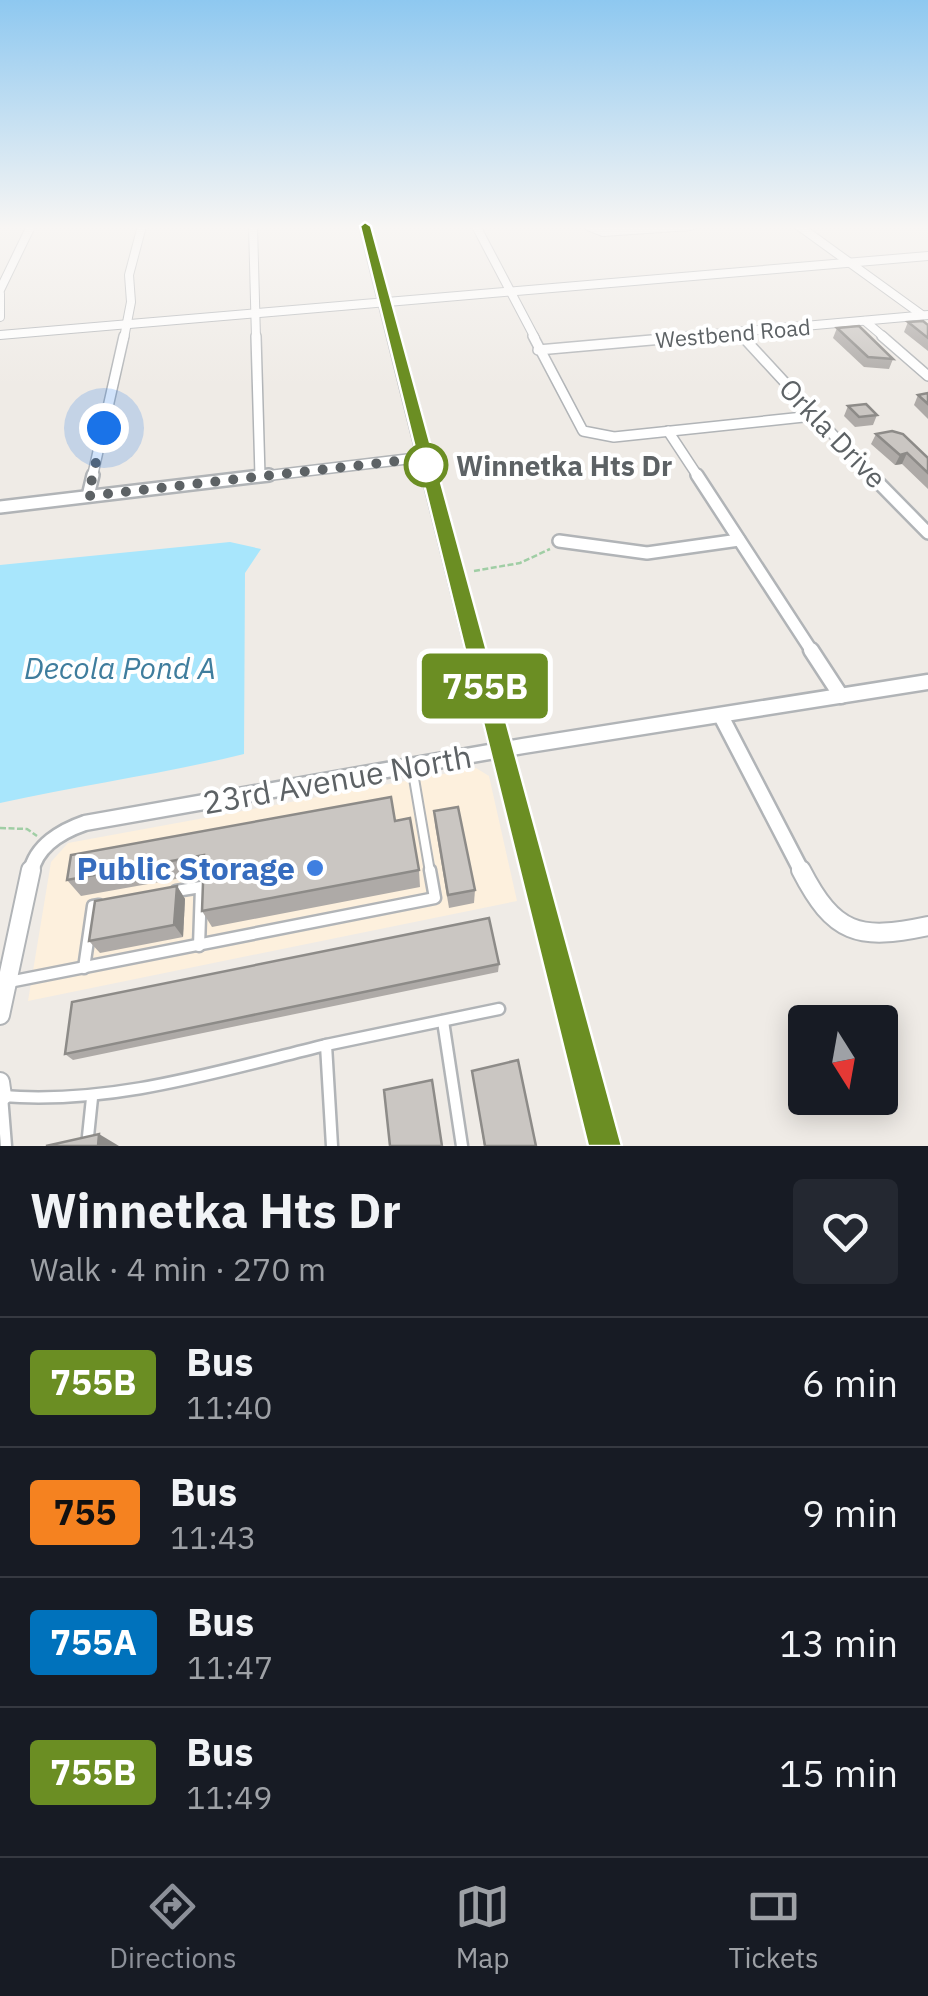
<!DOCTYPE html>
<html lang="en">
<head>
<meta charset="utf-8">
<style>
  :root { --surface:#171b24; --page:#242831; --text:#f1f3f6; --muted:#9ea1a6; --line:#363941; --accent:#8c9099 }
  body { margin:0; font-family:"IBM Plex Sans",sans-serif; background:var(--page); color:var(--text); height:100vh; display:flex; flex-direction:column; font-size:38px; white-space:nowrap }
  * { box-sizing:border-box; margin:0 }
  p { font-size:32px; color:var(--muted) }
  .icon { flex:none; width:55px; height:55px; fill:none; stroke:currentColor; stroke-width:2; stroke-linecap:round; stroke-linejoin:round }
  .map { position:relative; height:1146px; overflow:hidden }
  .drawer { display:flex; flex-direction:column; background:var(--surface); flex:1 }
  .drawer>* { flex:none }
  .badge { padding:0 20px; border-radius:8px; font-size:35px; line-height:65px }
  .needle { width:65px; rotate:169deg }
  .fabs { position:absolute; left:788px; top:1005px; display:grid; gap:20px }
  .fabs a { display:grid; place-items:center; width:110px; height:110px; border-radius:10px; background:var(--surface); box-shadow:0 5px 25px #0003; font-size:50px }
  .you { position:absolute; width:50px; height:50px; margin:-25px; border:8px solid #fff; border-radius:50%; background:#1a73e8; box-shadow:0 0 0 15px #1a73e833 }
  .map>.badge { position:absolute; translate:-50% -50%; box-shadow:0 0 0 5px #fff }
  .round { display:grid; place-items:center; flex:none; width:105px; height:105px; border-radius:10px; background:var(--page) }
  .head { display:flex; align-items:center; justify-content:space-between; height:170px; padding:0 30px }
  h1 { font-size:48px; font-weight:700; line-height:75px }
  ul { padding:0; list-style:none }
  li { display:flex; align-items:center; gap:30px; height:130px; padding:0 30px; border-top:2px solid var(--line) }
  li div { flex:1 }
  li b { display:block; font-size:38px }
  li em { font-style:normal }
  li .badge { min-width:110px; font-weight:700; text-align:center }
  .dock { display:flex; justify-content:space-around; align-items:center; height:140px; border-top:2px solid var(--line); background:var(--surface); font-size:28px; color:var(--muted) }
  .dock a { display:grid; justify-items:center; gap:5px }
  .dock .on { color:var(--accent) }
  .map>svg:first-child { display:block }
  .commercial { fill:#fdf0dd }
  .water { fill:#a8e6fc }
  .lines { fill:none; stroke-linecap:round; stroke-linejoin:round }
  .lane-far1-casing { stroke:#b1b4b7; stroke-width:12 }
  .lane-casing { stroke:#b1b4b7; stroke-width:15 }
  .street-far4-casing { stroke:#b1b4b7; stroke-width:10 }
  .street-far3-casing { stroke:#b1b4b7; stroke-width:12 }
  .street-far2-casing { stroke:#b1b4b7; stroke-width:16 }
  .street-far1-casing { stroke:#b1b4b7; stroke-width:19 }
  .street-casing { stroke:#b1b4b7; stroke-width:22 }
  .secondary-casing { stroke:#b2b6ba; stroke-width:4 }
  .path { stroke:#a0cea5; stroke-width:2.5; stroke-dasharray:6 2.5; stroke-linecap:butt }
  .lane-far1 { stroke:#fff; stroke-width:8 }
  .lane { stroke:#fff; stroke-width:10 }
  .street-far4 { stroke:#fff; stroke-width:8 }
  .street-far3 { stroke:#fff; stroke-width:9 }
  .street-far2 { stroke:#fff; stroke-width:11 }
  .street-far1 { stroke:#fff; stroke-width:14 }
  .street { stroke:#fff; stroke-width:18 }
  .secondary { fill:#fff; fill-rule:evenodd }
  .wall { fill:#aeaaa7 }
  .shaded-wall { fill:#8d8b88 }
  .building { fill:#cac6c2; stroke:#8d8b88; stroke-width:2.5 }
  .line { fill:#6b8e23; stroke:#fff; stroke-width:2.5 }
  .walk { stroke:#5d6265; stroke-width:10; stroke-dasharray:0 18 }
  .stop-dot { fill:#fff; stroke:#6b8e23; stroke-width:5 }
  .shop-dot { fill:#3f7fe0; stroke:#fff; stroke-width:4 }
  .labels { text-anchor:middle; dominant-baseline:central; stroke-width:8; stroke-linejoin:round; paint-order:stroke }
  .far-street-label { font-size:22px; fill:#5d6265; stroke:#fff }
  .street-label { font-size:28px; fill:#5d6265; stroke:#fff }
  .stop-label { font-size:28px; font-weight:bold; fill:#5d6265; stroke:#fff; text-anchor:start }
  .water-label { font-size:30px; font-style:italic; fill:#3f7d9d; stroke:#fff }
  .near-street-label { font-size:32px; fill:#5d6265; stroke:#fff }
  .near-shop-label { font-size:32px; font-weight:bold; fill:#366cbe; stroke:#fff; text-anchor:end }
</style>
</head>
<body>
<div class="map">
<svg width="928" height="1146" viewBox="0 0 928 1146">
  <rect width="100%" height="100%" fill="#efebe6"/>
  <path class="commercial" d="M476 768 489 776 517 901 28 1001 51 862 68 843Z"/>
  <path class="water" d="M230 542 261 549 245 573 244 754C163 774 81 785 0 803V565Z"/>
  <g class="lines">
    <defs>
      <path id="lane-far1" d="M412 767 430 872"/>
      <g id="lane">
        <path d="M176 891 201 887 199 946"/>
        <path d="M84 968 93 906 99 905"/>
        <path d="M9 982 435 898 430 870"/>
        <path d="M443 1021 462 1146"/>
        <path d="M326 1045 499 1009"/>
        <path d="M6 1146 2 1096C113 1105 219 1071 326 1045L332 1146"/>
        <path d="M87 1146 92 1098"/>
      </g>
      <g id="street-far4">
        <path d="M253 226 256 338"/>
        <path d="M476 226 535 338"/>
        <path d="M588 226 603 232 690 226"/>
        <path d="M799 226 922 315"/>
        <path d="M0 290 31 226"/>
        <path d="M0 294V317"/>
        <path d="M865 321 885 338"/>
        <path d="M739 332 745 338"/>
        <path d="M0 335 928 256"/>
        <path d="M124 338 131 302 129 275 142 226"/>
        <path d="M669 338 928 315"/>
      </g>
      <g id="street-far3">
        <path d="M256 336 260 476"/>
        <path d="M533 336 583 431 614 437 813 416"/>
        <path d="M742 336 873 478"/>
        <path d="M882 336 928 376"/>
        <path d="M538 350 697 336"/>
        <path d="M668 431 699 478"/>
        <path d="M92 478 124 336"/>
        <path d="M248 478 424 457"/>
      </g>
      <g id="street-far2">
        <path d="M697 475 813 653"/>
        <path d="M871 475 928 533"/>
        <path d="M88 496 93 475"/>
        <path d="M0 507 269 475"/>
        <path d="M559 541 647 553 739 540"/>
      </g>
      <g id="street-far1">
        <path d="M811 650 841 696"/>
        <path d="M721 716 802 872"/>
        <path d="M31 872C36 846 62 831 85 823L523 746 928 682"/>
      </g>
      <g id="street">
        <path d="M801 870C834 934 858 941 928 926"/>
        <path d="M0 1015 31 870"/>
        <path d="M0 1082 2 1096"/>
      </g>
      <path id="secondary" d="M360 226H370L620 1146H590Z"/>
    </defs>
    <use href="#lane-far1" class="lane-far1-casing"/>
    <use href="#lane" class="lane-casing"/>
    <use href="#street-far4" class="street-far4-casing"/>
    <use href="#street-far3" class="street-far3-casing"/>
    <use href="#street-far2" class="street-far2-casing"/>
    <use href="#street-far1" class="street-far1-casing"/>
    <use href="#street" class="street-casing"/>
    <use href="#secondary" class="secondary-casing"/>
    <g class="path">
      <path d="M474 571 520 563 550 549"/>
      <path d="M0 828 27 829 37 836"/>
    </g>
    <use href="#lane-far1" class="lane-far1"/>
    <use href="#lane" class="lane"/>
    <use href="#street-far4" class="street-far4"/>
    <use href="#street-far3" class="street-far3"/>
    <use href="#street-far2" class="street-far2"/>
    <use href="#street-far1" class="street-far1"/>
    <use href="#street" class="street"/>
    <use href="#secondary" class="secondary"/>
  </g>
  <g class="wall">
    <path d="M908 322 928 325V351L904 332Z"/>
    <path d="M837 328 893 359 889 369 864 367 833 338Z"/>
    <path d="M928 393V419L914 405 918 395Z"/>
    <path d="M848 406 877 415 873 425 855 427 844 416Z"/>
    <path d="M876 434 928 458V489L902 464 895 465 871 444Z"/>
    <path d="M434 811 475 890 474 903 449 908 435 825Z"/>
    <path d="M395 821 419 870 420 887 212 927 202 911 204 874 81 896 67 880Z"/>
    <path d="M177 886 185 899 183 937 100 953 89 941Z"/>
    <path d="M499 964 498 972 73 1060 65 1054Z"/>
    <path d="M472 1071 536 1146H484Z"/>
  </g>
  <g class="shaded-wall">
    <path d="M907 453 902 464 895 465 900 455Z"/>
    <path d="M177 886 185 899 183 937 174 925Z"/>
    <path d="M99 1134 119 1146H98Z"/>
  </g>
  <g class="building">
    <path d="M923 321 928 325V338L908 322Z"/>
    <path d="M859 326 893 359 868 357 837 328Z"/>
    <path d="M928 393V404L918 395Z"/>
    <path d="M866 404 877 415 859 417 848 406Z"/>
    <path d="M892 431 903 434 928 458V473L907 453 900 455 876 434Z"/>
    <path d="M391 797 395 821 410 818 419 870 202 911 204 855 67 880 71 855Z"/>
    <path d="M458 807 475 890 448 895 434 811Z"/>
    <path d="M177 886 174 925 89 941 95 901Z"/>
    <path d="M489 918 499 964 65 1054 72 1002Z"/>
    <path d="M518 1060 536 1146H485L472 1071Z"/>
    <path d="M432 1080 442 1146H390L384 1090Z"/>
    <path d="M99 1134 98 1146H46Z"/>
  </g>
  <linearGradient id="sky" x2="0" y2="1"><stop stop-color="#8ec8f0"/><stop offset="0.59" stop-color="#f8f6f4"/><stop offset="1" stop-color="#f8f6f4" stop-opacity="0"/></linearGradient>
  <rect width="928" height="386" fill="url(#sky)"/>
  <path class="line" d="M365 222 371 226 622 1146H588L360 226Z"/>
  <g class="lines">
    <path class="walk" d="M104 428 88 496 424 458 426 465"/>
  </g>
  <circle class="stop-dot" cx="426" cy="465" r="20"/>
  <circle class="shop-dot" cx="315" cy="868" r="10"/>
  <g class="labels">
    <g class="far-street-label">
      <text transform="translate(733 333) rotate(-5)">Westbend Road</text>
    </g>
    <g class="street-label">
      <text transform="translate(833 433) rotate(46)">Orkla Drive</text>
    </g>
    <g class="stop-label">
      <text x="456" y="465">Winnetka Hts Dr</text>
    </g>
    <g class="water-label">
      <text x="120" y="667">Decola Pond A</text>
    </g>
    <g class="near-street-label">
      <text transform="translate(337 779) rotate(-10)">23rd Avenue North</text>
    </g>
    <g class="near-shop-label">
      <text x="295" y="868">Public Storage</text>
    </g>
  </g>
</svg>
<div class="fabs">
<a><svg class="needle" viewBox="-14 -14 28 28"><path d="M0-13l5 13h-10z" fill="#e53935"/><path d="M0 13l5-13h-10z" fill="#9ea1a6"/></svg></a>
</div>
<div class="you" style="left:104px;top:428px"></div>
<b class="badge" style="left:485px;top:686px;background:#6b8e23;color:#fff">755B</b>
</div>
<section class="drawer">
<div class="head"><div><h1>Winnetka Hts Dr</h1><p>Walk · 4 min · 270 m</p></div><a class="round"><svg class="icon" aria-label="heart" viewBox="0 0 24 24"><path d="M12 20l-8-8c-3-5 5-10 8-4 3-6 11-1 8 4z"/></svg></a></div>
<ul>
<li><span class="badge" style="background:#6b8e23;color:#fff">755B</span><div><b>Bus</b><p>11:40</p></div><em>6 min</em></li>
<li><span class="badge" style="background:#f58220;color:#111">755</span><div><b>Bus</b><p>11:43</p></div><em>9 min</em></li>
<li><span class="badge" style="background:#0072bc;color:#fff">755A</span><div><b>Bus</b><p>11:47</p></div><em>13 min</em></li>
<li><span class="badge" style="background:#6b8e23;color:#fff">755B</span><div><b>Bus</b><p>11:49</p></div><em>15 min</em></li>
</ul>
</section>
<nav class="dock">
<a class="on"><svg class="icon" aria-label="directions" viewBox="0 0 24 24"><path d="M12 3l9 9-9 9-9-9zM9 14v-3h6M13 9l2 2-2 2"/></svg>Directions</a>
<a><svg class="icon" aria-label="map" viewBox="0 0 24 24"><path d="M3 6l6-2 6 2 6-2v14l-6 2-6-2-6 2zM9 4v14M15 6v14"/></svg>Map</a>
<a><svg class="icon" aria-label="tickets" viewBox="0 0 24 24"><path d="M3 7h18v10H3zM15 7v10"/></svg>Tickets</a>
</nav>
</body>
</html>
